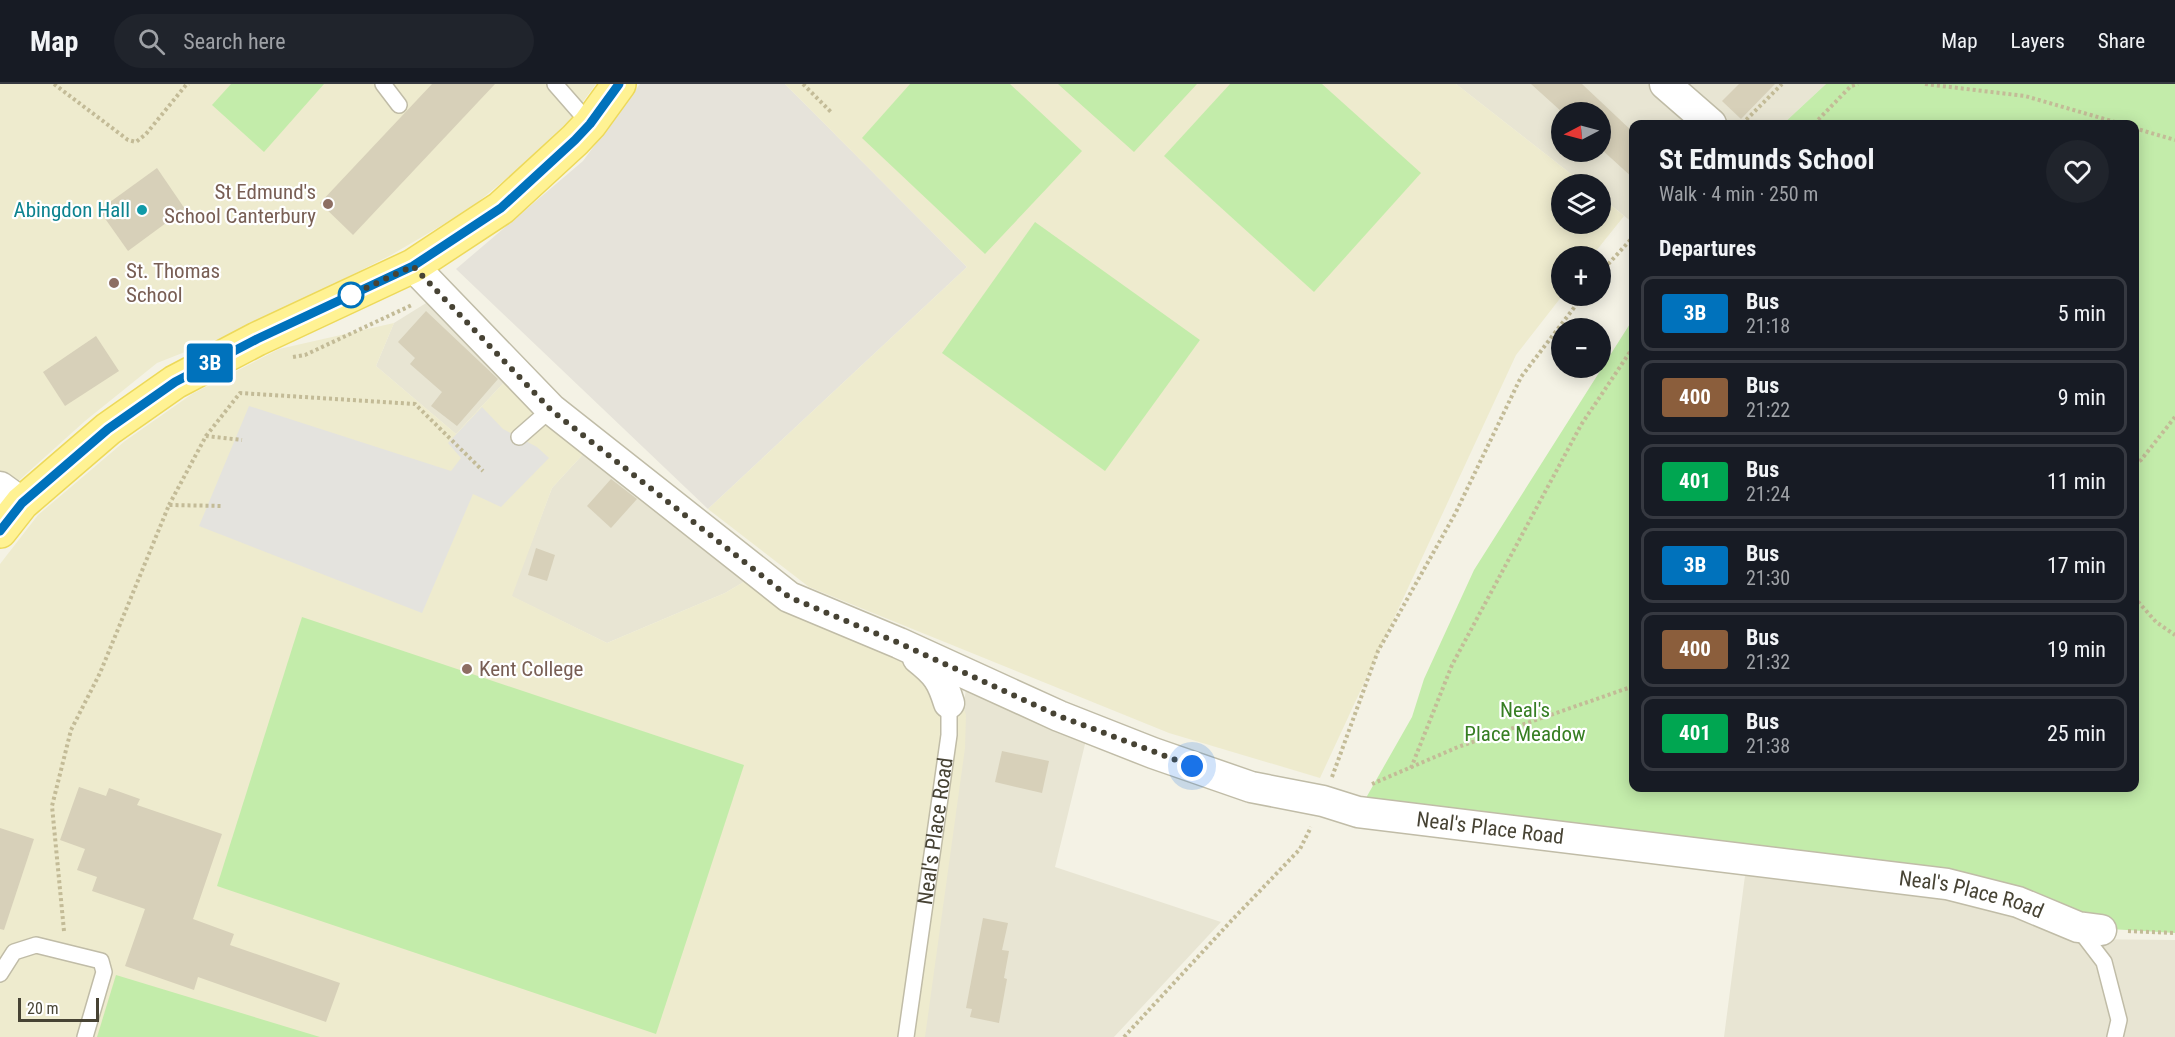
<!DOCTYPE html>
<html lang="en">
<head>
<meta charset="utf-8">
<style>
  :root { --surface:#171b24; --page:#20242c; --text:#f1f3f6; --muted:#9ea1a6; --line:#363941 }
  body { margin:0; font-family:"Roboto Condensed",sans-serif; background:var(--page); color:var(--text); height:100vh; display:flex; flex-direction:column; font-size:22px; white-space:nowrap }
  * { box-sizing:border-box; margin:0 }
  p { font-size:20px; color:var(--muted) }
  .icon { flex:none; width:33px; height:33px; fill:none; stroke:currentColor; stroke-width:2; stroke-linecap:round; stroke-linejoin:round }
  .map { position:relative; flex:1; overflow:hidden }
  .drawer { position:absolute; left:1629px; top:36px; width:510px; height:672px; display:flex; flex-direction:column; background:var(--surface); border-radius:12px; box-shadow:0 3px 15px #0003 }
  .drawer>* { flex:none }
  .badge { padding:0 12px; border-radius:4px; font-size:21px; line-height:39px }
  .needle { width:39px; rotate:264deg }
  .controls { position:absolute; left:1551px; top:18px; display:grid; gap:12px }
  .controls a { display:grid; place-items:center; width:60px; height:60px; border-radius:50%; background:var(--surface); box-shadow:0 3px 15px #0003; font-size:30px }
  .scale { position:absolute; left:18px; bottom:15px; width:81px; box-sizing:border-box; padding-left:6px; border:3px solid #474334; border-top:0; font-size:16px; line-height:21px; white-space:nowrap; color:#474334; -webkit-text-stroke:4px #fff; paint-order:stroke }
  .you { position:absolute; width:30px; height:30px; margin:-15px; border:4px solid #fff; border-radius:50%; background:#1a73e8; box-shadow:0 0 0 9px #1a73e833 }
  .map>.badge { position:absolute; translate:-50% -50%; box-shadow:0 0 0 3px #fff }
  h2 { padding:0 30px; font-size:22px; line-height:54px }
  .round { display:grid; place-items:center; flex:none; width:63px; height:63px; border-radius:32px; background:var(--page) }
  .overview { display:flex; align-items:center; justify-content:space-between; height:102px; padding:0 30px }
  h1 { font-size:28px; font-weight:700; line-height:45px }
  ul { padding:0; list-style:none }
  li { display:flex; align-items:center; gap:18px; height:75px; margin:0 12px 9px; padding:0 18px; border:3px solid var(--line); border-radius:12px }
  li div { flex:1 }
  li b { display:block; font-size:22px }
  li em { font-style:normal }
  li .badge { min-width:66px; font-weight:700; text-align:center }
  header { display:flex; align-items:center; gap:36px; box-sizing:border-box; height:84px; padding:0 30px; background:var(--surface); border-bottom:2px solid var(--line) }
  header strong { font-size:28px }
  nav { display:flex; gap:33px; margin-inline-start:auto; font-size:21px }
  .search { width:420px; height:54px; background:var(--page); display:flex; align-items:center; gap:15px; box-sizing:border-box; padding:0 21px; border-radius:33px; color:var(--muted); font-size:22px }
  .map>svg:first-child { display:block }
  .residential { fill:#e8e5d3; fill-rule:evenodd }
  .industrial { fill:#e6e3da }
  .education { fill:#eeebce }
  .green { fill:#c3ecaa }
  .parking { fill:#e4e3de }
  .building { fill:#d7d0b9 }
  .lines { fill:none; stroke-linecap:round; stroke-linejoin:round }
  .lane-casing { stroke:#c0bca7; stroke-width:18 }
  .street-casing { stroke:#c0bca7; stroke-width:33 }
  .primary-casing { stroke:#edd95a; stroke-width:36 }
  .path { stroke:#c3bb97; stroke-width:4; stroke-dasharray:3 3; stroke-linecap:butt }
  .lane { stroke:#fff; stroke-width:15 }
  .street { stroke:#fff; stroke-width:30 }
  .primary { stroke:#fff293; stroke-width:33 }
  .line-casing { stroke:#fff; stroke-width:14 }
  .line { stroke:#0072bc; stroke-width:9 }
  .walk { stroke:#474334; stroke-width:6; stroke-dasharray:0 10.8 }
  .education-dot { fill:#8d6e63; stroke:#fff; stroke-width:2 }
  .culture-dot { fill:#0f9aa8; stroke:#fff; stroke-width:2 }
  .stop-dot { fill:#fff; stroke:#0072bc; stroke-width:3 }
  .labels { text-anchor:middle; dominant-baseline:central; stroke-width:4.5; stroke-linejoin:round; paint-order:stroke }
  .education-label { font-size:21px; fill:#785e54; stroke:#fff; text-anchor:start }
  .culture-label { font-size:21px; fill:#0d838f; stroke:#fff; text-anchor:end }
  .park-label { font-size:21px; fill:#367e22; stroke:#fff }
  .street-label { font-size:21px; fill:#474334; stroke:#fff }
</style>
</head>
<body>
<header>
<strong>Map</strong>
<div class="search"><svg class="icon" aria-label="search" viewBox="0 0 24 24"><circle cx="10" cy="10" r="6"/><path d="M15 15l6 6"/></svg>Search here</div>
<nav><a>Map</a><a>Layers</a><a>Share</a></nav>
</header>
<div class="map">
<svg width="2175" height="953" viewBox="0 0 2175 953">
  <rect width="100%" height="100%" fill="#f4f2e5"/>
  <g class="residential">
    <path d="M1456 0H1826L1783 40H1634L1633 139 1601 113 1600 100H1584ZM1562 28H1600V68H1562Z"/>
    <path d="M431 216 508 294 456 350 376 282 394 239Z"/>
    <path d="M587 366 747 496 725 509 607 559 511 512 552 404Z"/>
    <path d="M966 605 1087 652 1055 783 1221 838 1114 953H914Z"/>
    <path d="M1746 784 1976 814 2073 855 2175 856V953H1724Z"/>
  </g>
  <path class="industrial" d="M640 0H785L967 183 708 425 456 185 583 77Z"/>
  <g class="education">
    <path d="M0 0H596L562 46 512 90 468 126 391 171 251 242 157 279 85 337 16 399 0 388Z"/>
    <path d="M785 0H1456L1584 100H1562V140H1600L1601 113 1624 132 1592 172H1562V212L1516 271 1320 694 1169 649 809 503 708 425 967 183Z"/>
    <path d="M394 239 376 282 456 350 508 294 587 366 552 404 512 512 607 559 725 509 747 496 916 572 960 611 966 631 965 664 925 953H0V480L38 431 125 357 192 310 279 265Z"/>
  </g>
  <g class="green">
    <path d="M231 0H324L264 68 212 21Z"/>
    <path d="M910 0H1010L1082 67 985 170 862 54Z"/>
    <path d="M1058 0H1197L1134 68Z"/>
    <path d="M1230 0H1322L1421 89 1314 208 1164 72Z"/>
    <path d="M1826 0H2175V849L2078 843 2018 818 1358 728 1412 633 1424 595 1474 486 1633 235 1634 704H2134V40H1783Z"/>
    <path d="M1035 138 1200 256 1105 387 942 269Z"/>
    <path d="M302 533 744 681 656 950 217 802Z"/>
    <path d="M116 891 320 953H97Z"/>
  </g>
  <path class="parking" d="M249 322 451 387 461 374 448 359 482 323 503 345 537 363 549 374 501 423 473 410 422 529 199 442Z"/>
  <g class="building">
    <path d="M432 0H495L353 151 320 119Z"/>
    <path d="M1531 0H1582L1634 49V95L1600 64V28H1562Z"/>
    <path d="M1739 0H1775L1741 35 1722 17Z"/>
    <path d="M157 84 185 125 128 167 99 126Z"/>
    <path d="M426 227 498 295 457 342 431 322 442 308 410 280 415 274 398 258Z"/>
    <path d="M96 252 119 287 65 322 43 288Z"/>
    <path d="M611 395 637 415 611 444 587 422Z"/>
    <path d="M536 464 555 471 547 497 528 491Z"/>
    <path d="M1002 667 1049 677 1042 709 995 698Z"/>
    <path d="M79 703 106 712 109 704 140 715 137 721 222 750 193 835 234 850 230 861 340 899 326 938 198 893 194 906 125 882 145 825 92 807 97 793 77 786 85 765 60 756Z"/>
    <path d="M0 744 34 755 4 846 0 845Z"/>
    <path d="M983 834 1008 839 1002 866 1009 867 1004 894 1007 895 999 939 970 933 972 925 966 924Z"/>
  </g>
  <g class="lines">
    <defs>
      <g id="lane">
        <path d="M383 0 399 21"/>
        <path d="M555 0 590 40"/>
        <path d="M519 353 551 325"/>
        <path d="M2078 844 2104 878 2119 936 2115 953"/>
        <path d="M0 890 14 868 36 861 101 877 104 888 85 953"/>
        <path id="s1" d="M906 953 949 651V619"/>
      </g>
      <g id="street">
        <path d="M1665 0 1711 40"/>
        <path id="s2" d="M413 182 551 325 789 513 899 559 1059 632 1153 669 1251 703 1323 717 1358 728 1947 800 2018 818 2078 843 2101 846"/>
        <path d="M0 403 22 419"/>
        <path d="M918 574C937 589 942 596 949 619"/>
      </g>
      <path id="primary" d="M0 447 22 419 108 345 175 298 257 255 413 182 501 124 575 56 590 40 619 0"/>
    </defs>
    <use href="#lane" class="lane-casing"/>
    <use href="#street" class="street-casing"/>
    <use href="#primary" class="primary-casing"/>
    <g class="path">
      <path d="M54 0 128 56 136 58 146 50 186 1 189 0"/>
      <path d="M803 0 832 29"/>
      <path d="M1925 0 2025 12 2122 40"/>
      <path d="M1742 40 1782 0"/>
      <path d="M1814 40 1851 2 1858 0"/>
      <path d="M2134 44 2175 56"/>
      <path d="M1600 189 1634 152"/>
      <path d="M293 273 305 271 412 221"/>
      <path d="M206 352 240 309 415 320 483 387"/>
      <path d="M2134 380 2141 376 2175 333"/>
      <path d="M169 421 206 352 242 356"/>
      <path d="M2134 513 2156 538 2175 551"/>
      <path d="M1411 684 1452 581 1581 341 1634 262"/>
      <path d="M1332 693 1378 567 1455 430 1521 293 1583 212"/>
      <path d="M1372 700 1458 663 1634 602"/>
      <path d="M64 847 52 722 71 646 100 589 169 421 223 422"/>
      <path d="M2128 847 2175 849"/>
      <path d="M1124 953 1232 836 1300 765 1311 743"/>
    </g>
    <use href="#lane" class="lane"/>
    <use href="#street" class="street"/>
    <use href="#primary" class="primary"/>
  </g>
  <g class="lines">
    <defs>
      <path id="line" d="M0 447 22 419 108 345 175 298 257 255 413 182 501 124 575 56 590 40 619 0"/>
    </defs>
    <use href="#line" class="line-casing"/>
    <use href="#line" class="line"/>
    <path class="walk" d="M351 211 349 212 413 182 551 326 789 513 899 559 1059 632 1192 682"/>
  </g>
  <g class="education-dot">
    <circle cx="328" cy="120" r="6"/>
    <circle cx="114" cy="199" r="6"/>
    <circle cx="467" cy="585" r="6"/>
  </g>
  <circle class="culture-dot" cx="142" cy="126" r="6"/>
  <circle class="stop-dot" cx="351" cy="211" r="12"/>
  <g class="labels">
    <g class="education-label">
      <text x="316" y="108" text-anchor="end">St Edmund's<tspan x="316" dy="24">School Canterbury</tspan></text>
      <text x="126" y="187">St. Thomas<tspan x="126" dy="24">School</tspan></text>
      <text x="479" y="585">Kent College</text>
    </g>
    <g class="culture-label">
      <text x="130" y="126">Abingdon Hall</text>
    </g>
    <g class="park-label">
      <text x="1525" y="626">Neal's<tspan x="1525" dy="24">Place Meadow</tspan></text>
    </g>
    <g class="street-label">
      <text stroke="none"><textPath href="#s2" startOffset="1245">Neal's Place Road</textPath></text>
      <text stroke="none"><textPath href="#s1" startOffset="208">Neal's Place Road</textPath></text>
      <text stroke="none"><textPath href="#s2" startOffset="1731">Neal's Place Road</textPath></text>
    </g>
  </g>
</svg>
<div class="controls">
<a><svg class="needle" viewBox="-14 -14 28 28"><path d="M0-13l5 13h-10z" fill="#e53935"/><path d="M0 13l5-13h-10z" fill="#9ea1a6"/></svg></a>
<a><svg class="icon" aria-label="layers" viewBox="0 0 24 24"><path d="M12 4l9 5-9 5-9-5zM3 14l9 5 9-5"/></svg></a>
<a>+</a>
<a>−</a>
</div>
<div class="scale">20 m</div>
<div class="you" style="left:1192px;top:682px"></div>
<b class="badge" style="left:210px;top:279px;background:#0072bc;color:#fff">3B</b>
<section class="drawer">
<div class="overview"><div><h1>St Edmunds School</h1><p>Walk · 4 min · 250 m</p></div><a class="round"><svg class="icon" aria-label="heart" viewBox="0 0 24 24"><path d="M12 20l-8-8c-3-5 5-10 8-4 3-6 11-1 8 4z"/></svg></a></div>
<h2>Departures</h2>
<ul>
<li><span class="badge" style="background:#0072bc;color:#fff">3B</span><div><b>Bus</b><p>21:18</p></div><em>5 min</em></li>
<li><span class="badge" style="background:#8b5e3c;color:#fff">400</span><div><b>Bus</b><p>21:22</p></div><em>9 min</em></li>
<li><span class="badge" style="background:#00a651;color:#fff">401</span><div><b>Bus</b><p>21:24</p></div><em>11 min</em></li>
<li><span class="badge" style="background:#0072bc;color:#fff">3B</span><div><b>Bus</b><p>21:30</p></div><em>17 min</em></li>
<li><span class="badge" style="background:#8b5e3c;color:#fff">400</span><div><b>Bus</b><p>21:32</p></div><em>19 min</em></li>
<li><span class="badge" style="background:#00a651;color:#fff">401</span><div><b>Bus</b><p>21:38</p></div><em>25 min</em></li>
</ul>
</section>
</div>
</body>
</html>
